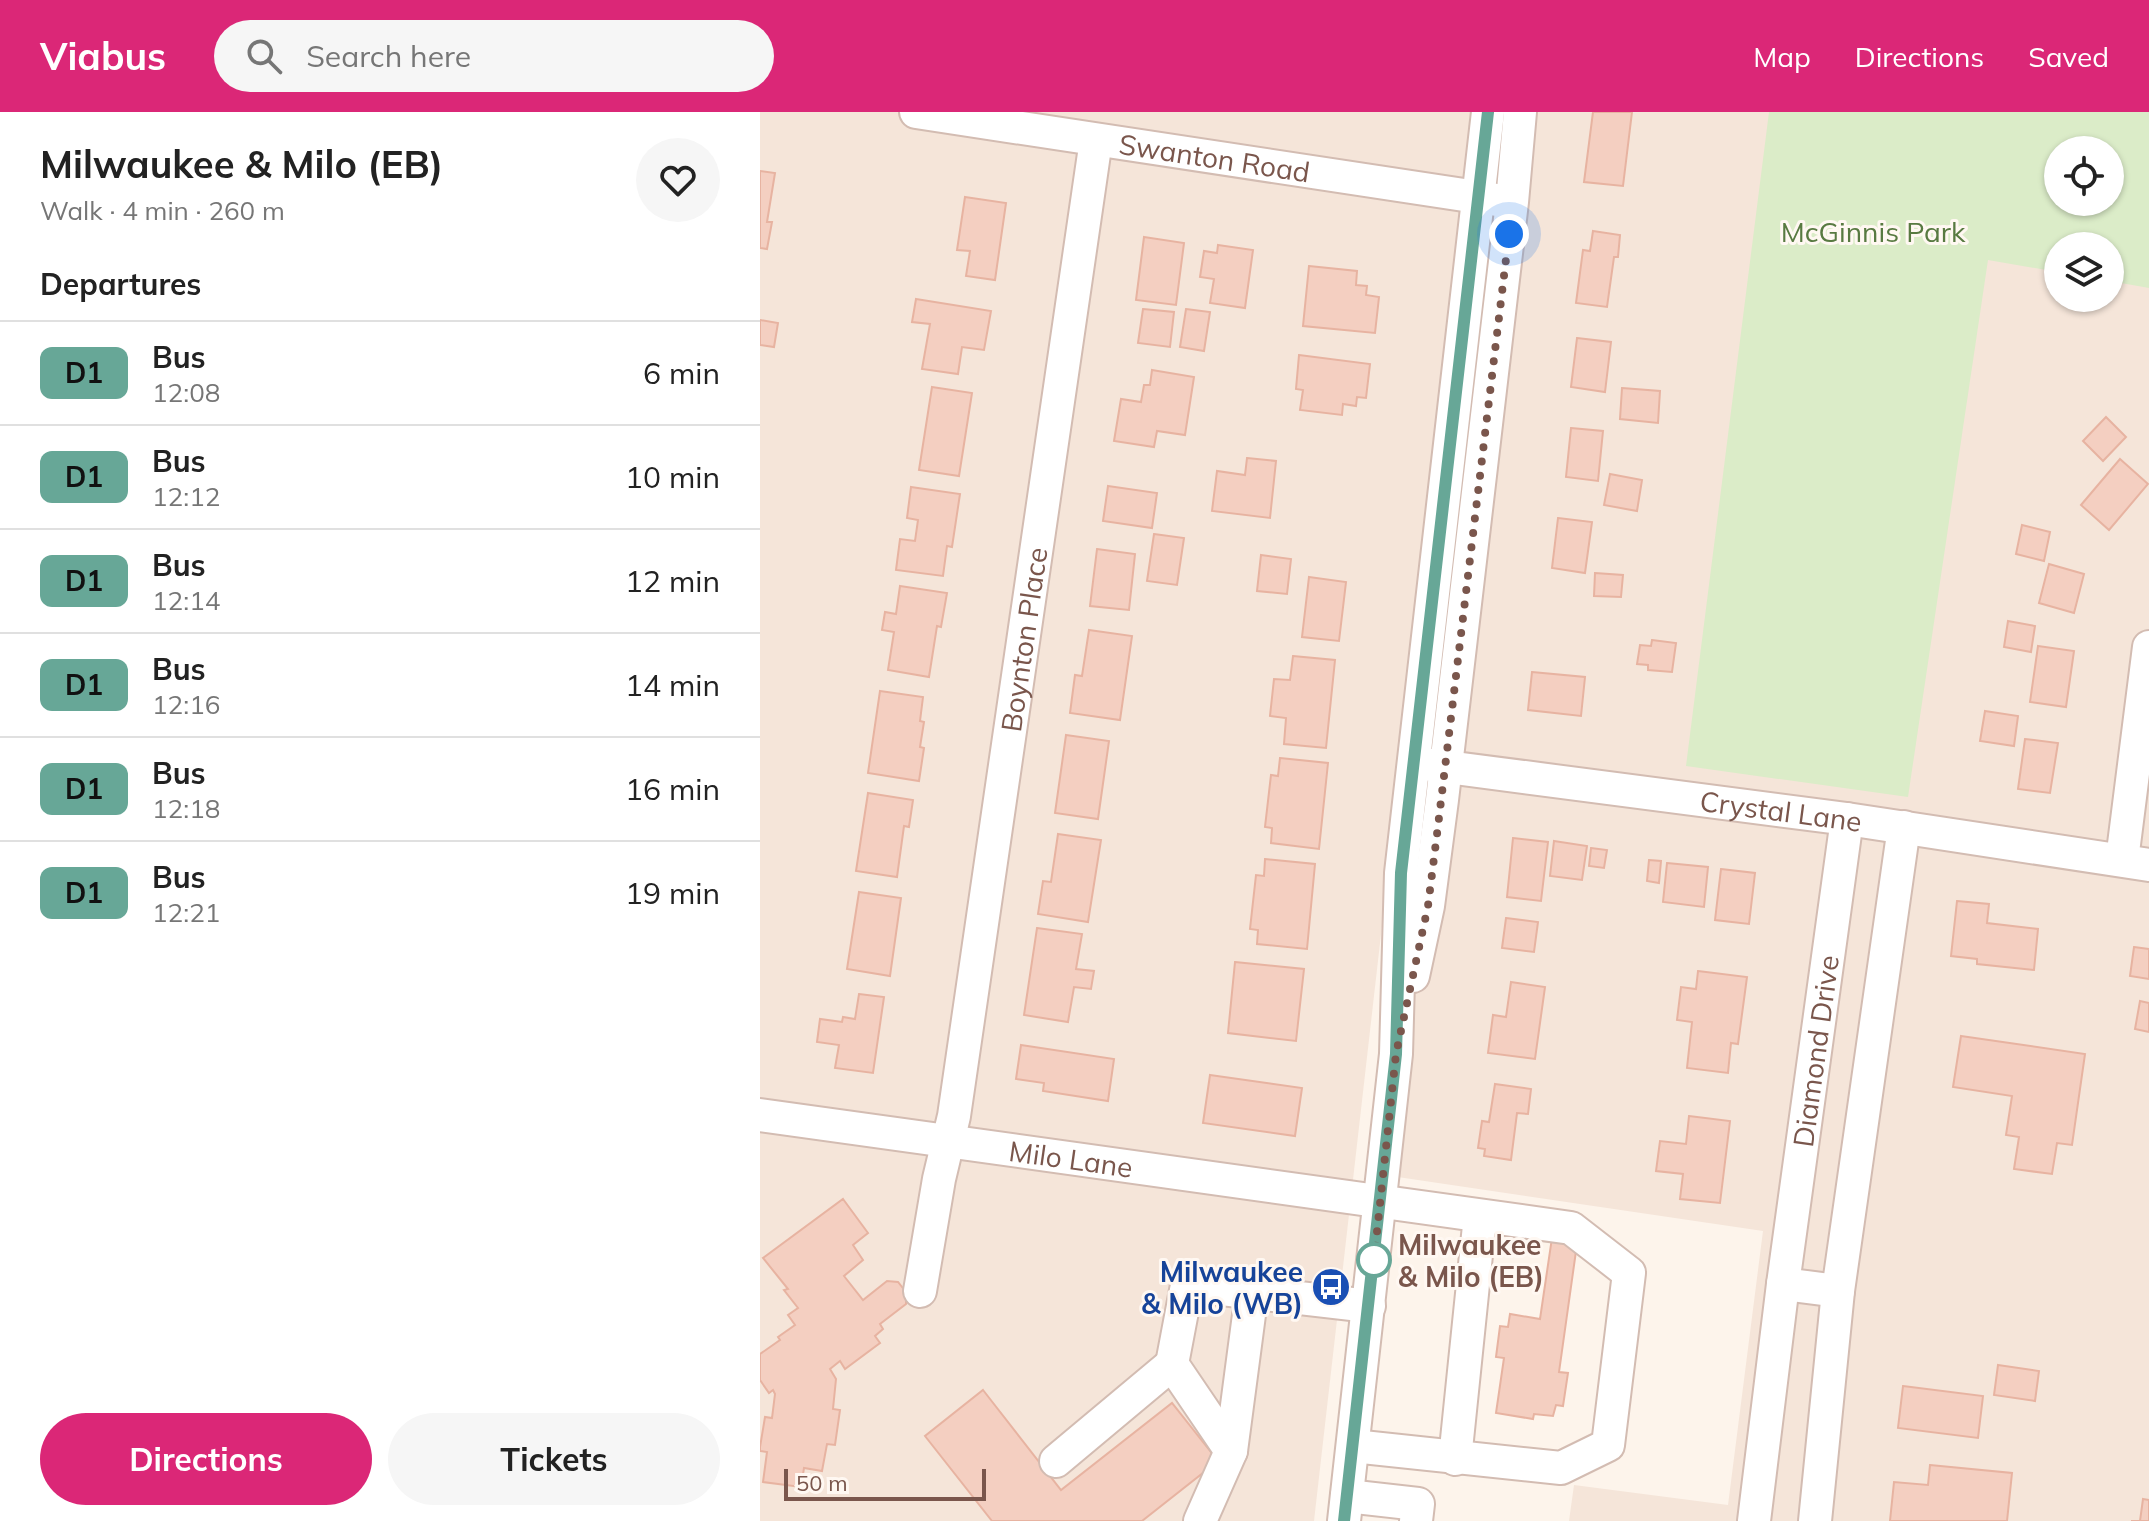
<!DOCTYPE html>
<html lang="en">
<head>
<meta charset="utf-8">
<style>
  :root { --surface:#fff; --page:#f6f6f6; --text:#222; --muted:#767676; --line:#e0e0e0; --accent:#db2777 }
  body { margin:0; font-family:Mulish,sans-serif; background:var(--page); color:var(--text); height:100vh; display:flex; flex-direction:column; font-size:30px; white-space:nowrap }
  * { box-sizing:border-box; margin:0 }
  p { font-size:26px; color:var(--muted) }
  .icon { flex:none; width:44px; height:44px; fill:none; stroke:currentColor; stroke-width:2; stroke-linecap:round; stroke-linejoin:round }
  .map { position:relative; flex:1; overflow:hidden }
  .panel { display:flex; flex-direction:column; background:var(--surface); width:760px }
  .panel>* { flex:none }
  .badge { padding:0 16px; border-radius:12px; font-size:28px; line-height:52px }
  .controls { position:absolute; left:1284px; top:24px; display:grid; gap:16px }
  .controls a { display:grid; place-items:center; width:80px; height:80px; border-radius:50%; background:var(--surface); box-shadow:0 2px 6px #0004; font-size:40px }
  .scale { position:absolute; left:24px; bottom:20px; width:202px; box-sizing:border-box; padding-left:8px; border:4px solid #7a564c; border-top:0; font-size:22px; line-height:28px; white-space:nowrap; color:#7a564c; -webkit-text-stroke:6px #fff8f2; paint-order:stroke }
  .you { position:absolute; width:40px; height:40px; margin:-20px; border:6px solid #fff; border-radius:50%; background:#1a73e8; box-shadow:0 0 0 12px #1a73e833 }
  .map>.badge { position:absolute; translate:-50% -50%; box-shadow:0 0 0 4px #fff }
  h2 { padding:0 40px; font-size:30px; line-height:72px }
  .round { display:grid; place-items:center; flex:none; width:84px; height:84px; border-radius:42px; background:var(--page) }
  .overview { display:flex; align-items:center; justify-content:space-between; height:136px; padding:0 40px }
  h1 { font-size:38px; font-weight:700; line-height:60px }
  .button { display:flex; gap:16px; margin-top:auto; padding:16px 40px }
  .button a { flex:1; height:92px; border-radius:48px; background:var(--accent); color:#fff; font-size:32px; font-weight:700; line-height:92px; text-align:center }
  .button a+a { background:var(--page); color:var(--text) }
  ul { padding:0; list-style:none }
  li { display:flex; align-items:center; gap:24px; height:104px; padding:0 40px; border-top:2px solid var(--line) }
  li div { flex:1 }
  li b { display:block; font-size:30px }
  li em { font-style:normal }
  li .badge { min-width:88px; font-weight:700; text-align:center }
  header { display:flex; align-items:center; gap:48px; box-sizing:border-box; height:112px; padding:0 40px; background:var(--accent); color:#fff }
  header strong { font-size:38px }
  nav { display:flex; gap:44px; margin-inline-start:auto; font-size:28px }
  .search { width:560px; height:72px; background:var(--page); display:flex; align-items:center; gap:20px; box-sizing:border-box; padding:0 28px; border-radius:44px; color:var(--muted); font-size:30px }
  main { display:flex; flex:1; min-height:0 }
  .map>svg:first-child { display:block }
  .residential { fill:#f5e5d9; fill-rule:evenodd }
  .green { fill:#dbecc8; fill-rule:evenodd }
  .building { fill:#f4cfc1; stroke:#e7b3a1; stroke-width:2 }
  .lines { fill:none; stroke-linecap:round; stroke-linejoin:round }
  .minor-casing { stroke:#d3bcb2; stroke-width:36 }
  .minor { stroke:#fff; stroke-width:32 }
  .line-casing { stroke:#fff; stroke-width:18 }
  .line { stroke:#67a797; stroke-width:12 }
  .walk { stroke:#7a564c; stroke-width:8; stroke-dasharray:0 14.4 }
  .stop-dot { fill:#fff; stroke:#67a797; stroke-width:4 }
  .labels { text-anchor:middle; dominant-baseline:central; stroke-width:6; stroke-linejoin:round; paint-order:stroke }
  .street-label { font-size:28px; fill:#7a564c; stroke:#fff8f2 }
  .park-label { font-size:28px; fill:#587a41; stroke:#fff8f2 }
  .stop-label { font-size:28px; font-weight:bold; fill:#7a564c; stroke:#fff8f2; text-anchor:start }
  .transit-label { font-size:28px; font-weight:bold; fill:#164399; stroke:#fff8f2; text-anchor:end }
</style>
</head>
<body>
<header>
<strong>Viabus</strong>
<div class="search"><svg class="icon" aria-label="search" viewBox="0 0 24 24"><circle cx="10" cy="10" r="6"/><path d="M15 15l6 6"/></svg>Search here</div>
<nav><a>Map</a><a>Directions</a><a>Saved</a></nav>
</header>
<main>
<section class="panel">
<div class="overview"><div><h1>Milwaukee &amp; Milo (EB)</h1><p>Walk · 4 min · 260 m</p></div><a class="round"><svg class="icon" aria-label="heart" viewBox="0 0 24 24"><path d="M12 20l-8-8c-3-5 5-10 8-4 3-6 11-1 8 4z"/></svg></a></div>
<h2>Departures</h2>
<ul>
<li><span class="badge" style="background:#67a797;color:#111">D1</span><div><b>Bus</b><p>12:08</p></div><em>6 min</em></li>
<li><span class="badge" style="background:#67a797;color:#111">D1</span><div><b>Bus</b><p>12:12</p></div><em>10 min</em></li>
<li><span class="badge" style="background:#67a797;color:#111">D1</span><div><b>Bus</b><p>12:14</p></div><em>12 min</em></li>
<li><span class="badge" style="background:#67a797;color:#111">D1</span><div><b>Bus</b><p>12:16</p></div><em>14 min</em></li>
<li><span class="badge" style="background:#67a797;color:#111">D1</span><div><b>Bus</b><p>12:18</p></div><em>16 min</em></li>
<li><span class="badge" style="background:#67a797;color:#111">D1</span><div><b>Bus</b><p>12:21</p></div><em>19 min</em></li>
</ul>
<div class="button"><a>Directions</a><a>Tickets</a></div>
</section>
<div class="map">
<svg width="1389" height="1409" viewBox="0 0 1389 1409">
  <rect width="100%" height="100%" fill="#fdf4eb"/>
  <g class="residential">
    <path d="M0 0H715L554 1409H0Z"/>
    <path d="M760 0H1389V1409H809L814 1373 968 1393 1003 1119 624 1063ZM1298 38H1350V90H1298ZM1298 134H1350V186H1298Z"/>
  </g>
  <path class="green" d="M1009 0H1389V176L1350 169V134H1298V160L1228 148 1148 685 926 654ZM1298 38H1350V90H1298Z"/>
  <g class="building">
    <path d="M833 0H872L863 74 824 70Z"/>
    <path d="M0 59 15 61 7 110H12L7 137 0 136Z"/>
    <path d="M205 85 246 91 235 168 206 164 210 139 197 138Z"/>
    <path d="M833 119 860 123 858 145H854L847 195 816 191 823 138 830 139Z"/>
    <path d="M384 125 424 131 416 193 376 188Z"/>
    <path d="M458 133 493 138 485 196 450 191 454 167 440 165 444 139 457 141Z"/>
    <path d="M549 154 597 159 596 173 607 174 606 183 619 185 615 221 543 214Z"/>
    <path d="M156 187 231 199 224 238 202 235 198 262 162 257 170 212 152 210Z"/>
    <path d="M383 197 414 200 410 235 378 231Z"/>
    <path d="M426 197 450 200 444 239 420 235Z"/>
    <path d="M0 208 18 211 14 235 0 233Z"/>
    <path d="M817 226 851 230 845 280 811 275Z"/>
    <path d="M539 243 610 252 606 286 597 285 596 294 583 292 582 303 540 298 543 278 536 277Z"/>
    <path d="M392 258 434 265 425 323 397 319 394 335 354 329 361 287 381 290 384 273H390Z"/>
    <path d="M172 275 212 281 199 364 159 358Z"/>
    <path d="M862 276 900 279 898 311 860 307Z"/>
    <path d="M1346 305 1366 325 1343 349 1323 329Z"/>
    <path d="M811 316 843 319 838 369 806 365Z"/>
    <path d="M487 346 516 349 510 406 452 399 457 359 485 363Z"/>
    <path d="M1360 347 1388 372 1349 418 1321 393Z"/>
    <path d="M850 362 882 368 877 399 844 393Z"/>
    <path d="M348 374 397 381 392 416 343 409Z"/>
    <path d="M151 375 200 382 192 435 187 434 183 464 136 458 140 427 155 429 158 408 147 406Z"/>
    <path d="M798 406 832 410 825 461 792 456Z"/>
    <path d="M1262 413 1290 420 1284 449 1256 442Z"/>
    <path d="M394 422 424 426 417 473 387 469Z"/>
    <path d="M337 437 375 442 369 498 330 494Z"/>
    <path d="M501 443 531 447 527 482 497 479Z"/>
    <path d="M1289 452 1324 462 1314 501 1279 491Z"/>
    <path d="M835 461 863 463 861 485 834 484Z"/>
    <path d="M549 465 586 470 579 529 542 525Z"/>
    <path d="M140 474 187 481 181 515 177 514 169 565 128 558 134 520 122 518 125 500 136 502Z"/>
    <path d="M1248 509 1275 514 1271 540 1244 535Z"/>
    <path d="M329 518 372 524 360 608 310 601 315 563 322 564Z"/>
    <path d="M892 528 916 531 912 560 888 558V553L877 552 880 533 891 534Z"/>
    <path d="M1278 534 1314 539 1306 595 1270 590Z"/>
    <path d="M533 544 575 548 566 636 524 632 526 606 510 604 514 567 530 568Z"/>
    <path d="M772 560 825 565 821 604 768 598Z"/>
    <path d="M120 579 163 585 160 609 164 610 160 635 164 636 159 669 108 661Z"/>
    <path d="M1225 599 1258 604 1254 634 1220 629Z"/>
    <path d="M306 623 349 629 338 707 295 701Z"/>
    <path d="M1265 627 1298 631 1290 681 1258 677Z"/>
    <path d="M520 646 568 651 559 737 511 731 512 716 505 715 511 663 518 664Z"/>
    <path d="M108 681 153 688 149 715 144 714 137 765 96 759Z"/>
    <path d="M298 722 341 728 328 810 278 802 283 769 291 770Z"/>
    <path d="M753 726 788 730 781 789 747 785Z"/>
    <path d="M794 729 827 734 822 768 790 764Z"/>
    <path d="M831 736 847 738 844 756 829 754Z"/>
    <path d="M505 747 555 752 547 837 497 832 498 818 490 817 496 763 504 764Z"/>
    <path d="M889 748 901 749 899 771 887 769Z"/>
    <path d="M907 751 948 755 944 795 903 790Z"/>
    <path d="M961 757 995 761 989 812 955 808Z"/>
    <path d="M99 780 141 786 130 864 87 857Z"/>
    <path d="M1197 789 1229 792 1227 811 1278 817 1274 858 1217 852V847L1191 844Z"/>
    <path d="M746 806 778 810 774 840 742 836Z"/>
    <path d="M277 816 322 822 316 857 334 859 331 877 314 875 308 910 264 903Z"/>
    <path d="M1374 835 1389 837V867L1370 864Z"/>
    <path d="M475 850 544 857 536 929 468 921Z"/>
    <path d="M938 859 987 865 978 932 971 931 968 961 927 956 932 910 917 908 921 875 936 877Z"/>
    <path d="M751 870 785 875 775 947 728 941 733 903 746 905Z"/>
    <path d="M99 882 124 885 113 961 75 956 79 933 57 930 60 907 82 910 83 905 95 907Z"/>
    <path d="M1380 889 1389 891V920L1375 917Z"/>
    <path d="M1201 924 1325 942 1312 1033 1297 1031 1292 1062 1254 1057 1259 1025 1246 1023 1252 984 1193 975Z"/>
    <path d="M261 933 354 947 348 989 283 979 284 971 256 967Z"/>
    <path d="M450 963 542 976 535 1024 443 1011Z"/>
    <path d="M735 972 771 977 768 1002 757 1001 751 1048 724 1044 725 1037 718 1036 722 1009 729 1010Z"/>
    <path d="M929 1004 970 1009 960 1091 920 1087 923 1062 896 1059 900 1029 926 1032Z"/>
    <path d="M83 1087 108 1121 93 1133 103 1148 84 1164 103 1188 127 1169 138 1170 146 1180V1192L120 1212 123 1217 115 1224 120 1231 85 1257 80 1249 70 1257 76 1267 73 1297 80 1298 75 1333 67 1332 62 1359 44 1356 41 1375 3 1370 7 1340 0 1339V1335L5 1305 12 1306 15 1282 13 1278 9 1281 0 1268V1242L20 1228 18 1225 35 1213 28 1203 38 1196 24 1178 28 1177 3 1146Z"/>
    <path d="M793 1119 817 1132 799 1260 808 1261 803 1294 796 1293 793 1304 774 1302 773 1307 736 1301 744 1246 736 1245 740 1214 748 1215 750 1202 780 1207Z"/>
    <path d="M1238 1253 1279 1259 1275 1289 1234 1283Z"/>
    <path d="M1143 1274 1223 1284 1218 1326 1138 1316Z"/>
    <path d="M223 1278 301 1378 412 1291 458 1349 382 1409H232L165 1324Z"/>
    <path d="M1170 1353 1252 1361 1247 1409H1130L1134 1370 1168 1373Z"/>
    <path d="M1383 1387 1389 1388V1409H1371H1380Z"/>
  </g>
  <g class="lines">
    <defs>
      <g id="minor">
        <path id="s1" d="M156 0 737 88"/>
        <path id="s2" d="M664 652 1087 707 1389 753"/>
        <path d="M1362 748 1389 535"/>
        <path d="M653 864 668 794 682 688 752 90 760 0"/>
        <path id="s3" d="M0 1003 811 1116 869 1161 848 1333 801 1356 593 1334"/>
        <path d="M1023 1172 1078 1179"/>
        <path id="s4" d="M160 1179 179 1067 194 1004 336 28"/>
        <path d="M471 1339 492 1180"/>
        <path d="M695 1347 720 1104"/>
        <path d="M296 1349 412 1252"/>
        <path d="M587 1384 658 1392 656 1409"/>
        <path d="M440 1409 471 1339 412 1252 427 1173 609 1194"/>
        <path d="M584 1409 636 942 641 761 728 0"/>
        <path id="s5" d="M994 1409 1023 1172 1087 707"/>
        <path d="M1055 1409 1078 1179 1144 715"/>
      </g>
    </defs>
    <use href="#minor" class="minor-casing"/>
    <use href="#minor" class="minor"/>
  </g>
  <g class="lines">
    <defs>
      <path id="line" d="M584 1409 636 942 641 761 728 0"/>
    </defs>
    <use href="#line" class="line-casing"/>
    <use href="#line" class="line"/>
    <path class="walk" d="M614 1148 636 942 668 794 678 714 749 122"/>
  </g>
  <defs>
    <symbol id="bus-disc" viewBox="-11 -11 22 22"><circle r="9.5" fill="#1a4fb4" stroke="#fff8f2"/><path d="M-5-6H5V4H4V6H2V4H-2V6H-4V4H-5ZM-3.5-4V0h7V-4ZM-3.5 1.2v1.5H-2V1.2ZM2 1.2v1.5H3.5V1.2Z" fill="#fff"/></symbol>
  </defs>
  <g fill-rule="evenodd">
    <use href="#bus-disc" x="549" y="1153" width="44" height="44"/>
  </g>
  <circle class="stop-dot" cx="614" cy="1148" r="16"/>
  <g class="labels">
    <g class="street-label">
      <text stroke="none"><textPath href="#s1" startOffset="302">Swanton Road</textPath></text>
      <text stroke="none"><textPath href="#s4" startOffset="660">Boynton Place</textPath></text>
      <text stroke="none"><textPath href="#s2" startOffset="360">Crystal Lane</textPath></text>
      <text stroke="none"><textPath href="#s5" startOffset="474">Diamond Drive</textPath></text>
      <text stroke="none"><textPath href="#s3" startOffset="314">Milo Lane</textPath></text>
    </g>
    <g class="park-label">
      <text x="1113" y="119">McGinnis Park</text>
    </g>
    <g class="stop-label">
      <text x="638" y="1132">Milwaukee<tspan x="638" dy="32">&amp; Milo (EB)</tspan></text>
    </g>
    <g class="transit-label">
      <text x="543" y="1159">Milwaukee<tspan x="543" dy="32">&amp; Milo (WB)</tspan></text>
    </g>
  </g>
</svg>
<div class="controls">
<a><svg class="icon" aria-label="locate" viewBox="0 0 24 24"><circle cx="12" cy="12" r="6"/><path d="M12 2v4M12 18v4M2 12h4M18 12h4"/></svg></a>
<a><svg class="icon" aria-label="layers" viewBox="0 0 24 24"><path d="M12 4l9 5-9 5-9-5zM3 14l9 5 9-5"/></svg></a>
</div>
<div class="scale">50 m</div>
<div class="you" style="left:749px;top:122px"></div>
</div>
</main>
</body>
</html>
